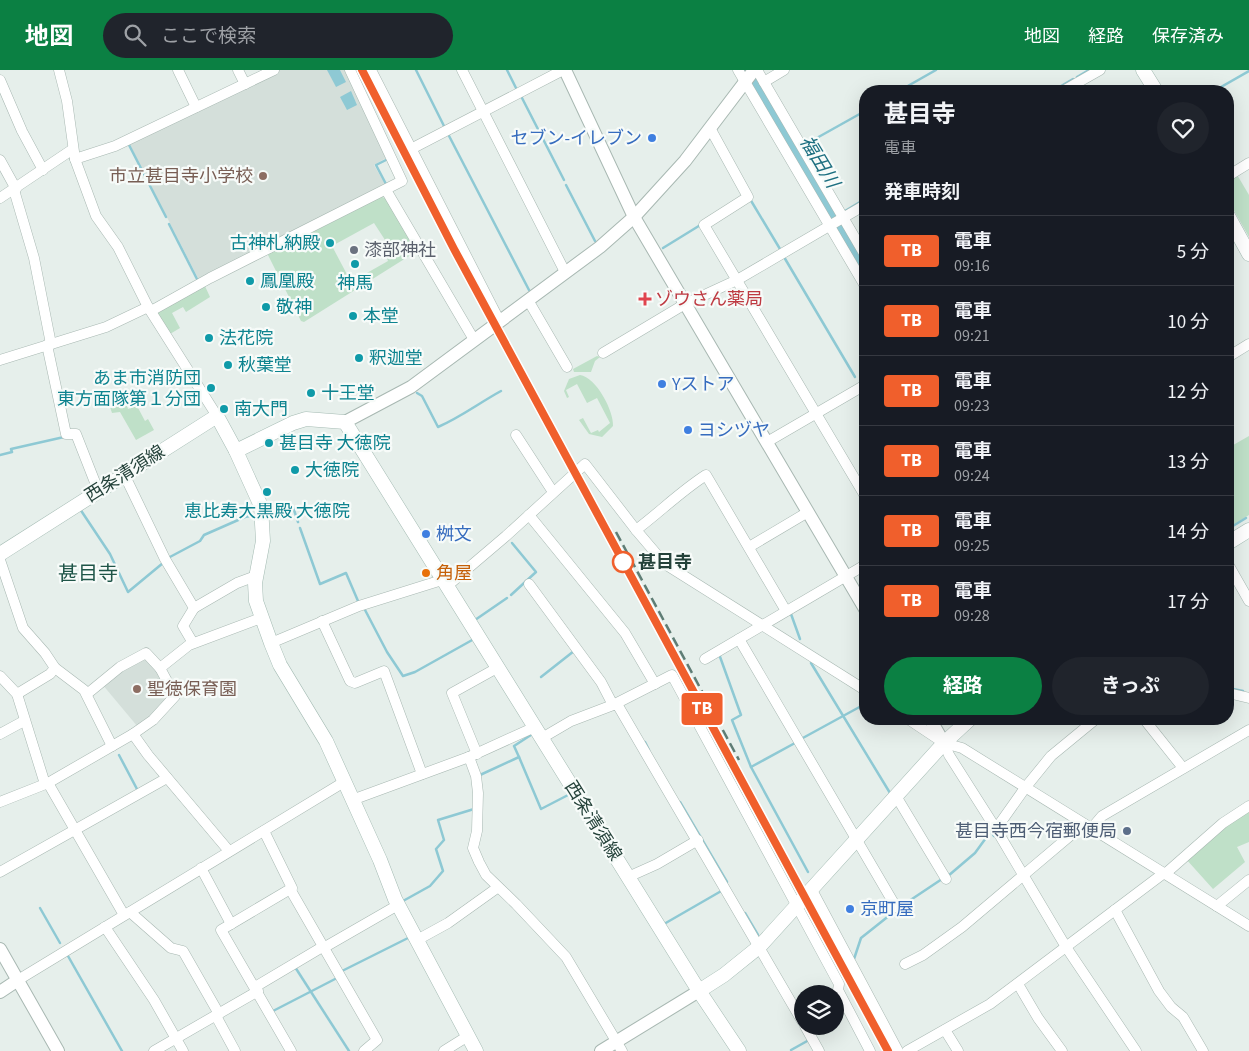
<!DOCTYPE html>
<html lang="ja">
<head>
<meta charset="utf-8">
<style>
  :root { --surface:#171b24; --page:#20242c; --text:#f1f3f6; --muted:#9ea1a6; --line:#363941; --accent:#0b8043 }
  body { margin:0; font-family:"Source Sans 3","Noto Sans JP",sans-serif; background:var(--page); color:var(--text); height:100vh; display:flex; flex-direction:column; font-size:19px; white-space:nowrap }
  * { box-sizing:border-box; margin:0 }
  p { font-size:16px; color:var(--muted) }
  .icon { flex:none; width:28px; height:28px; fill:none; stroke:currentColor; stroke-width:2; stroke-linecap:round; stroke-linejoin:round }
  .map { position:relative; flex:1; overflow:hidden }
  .sheet { position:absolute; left:859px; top:15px; width:375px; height:640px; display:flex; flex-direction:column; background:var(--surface); border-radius:20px; box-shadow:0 5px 20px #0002 }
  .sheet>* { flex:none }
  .badge { padding:0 10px; border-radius:4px; font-size:18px; line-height:32px }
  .fabs { position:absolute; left:794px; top:915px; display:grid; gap:10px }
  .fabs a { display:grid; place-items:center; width:50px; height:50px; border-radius:50%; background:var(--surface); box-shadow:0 5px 20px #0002; font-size:25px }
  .map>.badge { position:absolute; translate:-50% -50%; box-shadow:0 0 0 2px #fff }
  h2 { padding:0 25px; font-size:19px; line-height:45px }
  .round { display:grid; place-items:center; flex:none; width:52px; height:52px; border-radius:26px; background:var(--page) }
  .head { display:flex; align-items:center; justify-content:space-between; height:85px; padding:0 25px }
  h1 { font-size:24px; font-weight:700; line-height:38px }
  .action { display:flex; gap:10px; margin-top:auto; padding:10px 25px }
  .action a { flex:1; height:58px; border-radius:30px; background:var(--accent); color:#fff; font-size:20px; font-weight:700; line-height:58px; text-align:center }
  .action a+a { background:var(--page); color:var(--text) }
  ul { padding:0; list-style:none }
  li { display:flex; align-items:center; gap:15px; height:70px; padding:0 25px; border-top:1px solid var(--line) }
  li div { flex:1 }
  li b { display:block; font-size:19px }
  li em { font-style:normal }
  li .badge { min-width:55px; font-weight:700; text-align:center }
  header { display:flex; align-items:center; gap:30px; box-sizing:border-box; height:70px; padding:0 25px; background:var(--accent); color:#fff }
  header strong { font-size:24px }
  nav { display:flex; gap:28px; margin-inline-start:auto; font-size:18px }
  .search { width:350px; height:45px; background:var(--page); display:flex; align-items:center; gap:12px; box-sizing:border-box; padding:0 18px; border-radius:28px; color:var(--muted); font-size:19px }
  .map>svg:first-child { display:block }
  .built { fill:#d4dfda }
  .green { fill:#bfe0c8; fill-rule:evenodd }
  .water { fill:#8ec9d4 }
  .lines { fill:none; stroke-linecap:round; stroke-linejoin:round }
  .stream { stroke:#8ec9d4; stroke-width:2.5 }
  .minor-casing { stroke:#a8b8b2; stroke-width:11 }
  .tertiary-casing { stroke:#a8b8b2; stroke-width:14 }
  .secondary-casing { stroke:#a4bbb3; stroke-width:15 }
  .minor { stroke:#fff; stroke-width:10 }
  .tertiary { stroke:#fff; stroke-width:12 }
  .secondary { stroke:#fff; stroke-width:14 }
  .rail { stroke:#5f7d75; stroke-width:2.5; stroke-dasharray:10 5; stroke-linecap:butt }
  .line-casing { stroke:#fff; stroke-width:11 }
  .line { stroke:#f05f2c; stroke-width:8 }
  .shop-dot { fill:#3f7fe0; stroke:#f7fbf9; stroke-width:2 }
  .education-dot { fill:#8d6e63; stroke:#f7fbf9; stroke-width:2 }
  .culture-dot { fill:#0f9aa8; stroke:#f7fbf9; stroke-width:2 }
  .worship-dot { fill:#6b7280; stroke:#f7fbf9; stroke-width:2 }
  .health-dot { fill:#e0444e; stroke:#f7fbf9; stroke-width:2 }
  .stop-dot { fill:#fff; stroke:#f05f2c; stroke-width:2.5 }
  .food-dot { fill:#e8710a; stroke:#f7fbf9; stroke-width:2 }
  .service-dot { fill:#5c6f8a; stroke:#f7fbf9; stroke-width:2 }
  .labels { text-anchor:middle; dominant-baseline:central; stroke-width:4.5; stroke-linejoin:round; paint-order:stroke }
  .shop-label { font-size:18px; fill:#366cbe; stroke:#f7fbf9; text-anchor:start }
  .education-label { font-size:18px; fill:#785e54; stroke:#f7fbf9; text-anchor:end }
  .culture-label { font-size:18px; fill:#0d838f; stroke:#f7fbf9; text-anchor:start }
  .worship-label { font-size:18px; fill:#5b616d; stroke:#f7fbf9; text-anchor:start }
  .health-label { font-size:18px; fill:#be3a42; stroke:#f7fbf9; text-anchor:start }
  .street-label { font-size:18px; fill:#24423a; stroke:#f7fbf9 }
  .stop-label { font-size:18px; font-weight:bold; fill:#24423a; stroke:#f7fbf9; text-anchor:start }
  .food-label { font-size:18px; fill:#c56008; stroke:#f7fbf9; text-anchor:start }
  .service-label { font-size:18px; fill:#4e5e75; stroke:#f7fbf9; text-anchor:end }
  .water-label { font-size:19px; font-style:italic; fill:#1c6f80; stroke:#f7fbf9 }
  .quarter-label { font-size:20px; fill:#1f5548; stroke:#f7fbf9 }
</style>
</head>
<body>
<header>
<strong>地図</strong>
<div class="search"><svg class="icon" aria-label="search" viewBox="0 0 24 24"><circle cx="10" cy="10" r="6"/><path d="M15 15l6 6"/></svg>ここで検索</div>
<nav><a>地図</a><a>経路</a><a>保存済み</a></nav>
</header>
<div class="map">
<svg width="1249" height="981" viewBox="0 0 1249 981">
  <rect width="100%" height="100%" fill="#e6efeb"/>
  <g class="built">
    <path d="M279 0H346L388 87 374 95 386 116 199 210 129 73Z"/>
    <path d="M143 587 159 602 171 624 151 647 138 657 102 614Z"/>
  </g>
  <g class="green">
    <path d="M1236 103 1249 125V167L1228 130V108Z"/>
    <path d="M381 126 386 129 415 177 414 183 304 252 301 251 268 185 269 183ZM374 153 387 173 383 178 388 191 351 212 332 176Z"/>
    <path d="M204 214 210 227 186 242 183 237 172 243 180 258 170 264 156 243Z"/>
    <path d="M597 286 600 287 595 291 591 302H574L573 299Z"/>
    <path d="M580 305C596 307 614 341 613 356L602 367 589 364 579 350 583 348 591 363 598 360 599 362 610 353 597 328 587 333 577 314 566 320 569 327 567 328 564 321 569 309Z"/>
    <path d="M123 323 128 339 137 336 145 351 148 349 154 360 136 370 120 342 112 343 107 328Z"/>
    <path d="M1249 366V445L1228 458V378Z"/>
    <path d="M1249 739V772L1237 777 1245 792 1213 819 1186 789 1225 755Z"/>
  </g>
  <g class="water">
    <path d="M327 0H340L346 12 336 17Z"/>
    <path d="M742 0H752L865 192V210Z"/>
    <path d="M351 21 357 35 347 40 340 27Z"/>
  </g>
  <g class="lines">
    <g class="stream">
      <path d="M416 0 445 58"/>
      <path d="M507 0 517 20"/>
      <path d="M1077 7 1089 0"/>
      <path d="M1056 19 1073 9"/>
      <path d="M899 21 936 0"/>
      <path d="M1214 21 1249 1"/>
      <path d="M521 26 564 110"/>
      <path d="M447 62 529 220"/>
      <path d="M128 73 166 147"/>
      <path d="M806 74 865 41"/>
      <path d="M566 115 595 171"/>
      <path d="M387 116 376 95 388 89"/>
      <path d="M750 129 780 179"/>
      <path d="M845 141 865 129"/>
      <path d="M169 154 198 211"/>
      <path d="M663 178 702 154"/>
      <path d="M784 187 855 307"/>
      <path d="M417 323 422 326 438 357C461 347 479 333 501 321"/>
      <path d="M0 385 12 382 11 379 64 367"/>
      <path d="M80 439 110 484 128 522 163 493"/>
      <path d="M271 442 293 437 298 452"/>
      <path d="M300 458 320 514 346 503 358 531"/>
      <path d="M1228 459 1246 448"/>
      <path d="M168 488 200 471 204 465 245 447 256 445"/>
      <path d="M511 525 536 502 512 473"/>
      <path d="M364 538 387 582 403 606 415 602 474 569"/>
      <path d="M791 544 800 569"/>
      <path d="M475 550 507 528"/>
      <path d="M719 584 741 645 732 650 751 697"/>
      <path d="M811 593 890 723"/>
      <path d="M541 607 574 581"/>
      <path d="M1228 618 1243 621"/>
      <path d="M801 669 865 634"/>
      <path d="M645 672 649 680"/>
      <path d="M795 673 751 697 808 802"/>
      <path d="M119 685 138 721"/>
      <path d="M519 687 541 739 570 724"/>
      <path d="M480 705 519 687 514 676 534 663"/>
      <path d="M680 732 727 812"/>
      <path d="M948 806 975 783 991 761 994 766"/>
      <path d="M403 831 430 816 443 801 436 779 444 770 438 750 474 739V736"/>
      <path d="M40 838 60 873"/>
      <path d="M745 843 758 865"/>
      <path d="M664 854 723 820"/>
      <path d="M68 886 122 981"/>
      <path d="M854 889 861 868 900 837 942 809"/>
      <path d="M295 897 349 981"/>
      <path d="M342 901 410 867"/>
      <path d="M273 941 337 908"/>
      <path d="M791 980 809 970"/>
    </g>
    <defs>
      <g id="minor">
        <path d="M59 0 67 31 75 89 96 146 118 177 148 237 217 346"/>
        <path d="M178 0 196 37"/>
        <path d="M238 0 245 14"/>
        <path d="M371 0 499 250"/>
        <path d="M462 0 565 202"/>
        <path d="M738 0 865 216"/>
        <path d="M757 0 865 185"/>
        <path d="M0 10 22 61 43 100"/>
        <path d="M764 12 784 0"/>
        <path d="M1063 21 1100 0"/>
        <path d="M710 58 748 127 704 155 865 426"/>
        <path d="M411 79 563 0"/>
        <path d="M75 89 115 76 274 0"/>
        <path d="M0 90 16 119"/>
        <path d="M1228 106 1249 93"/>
        <path d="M14 120 34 188 51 274"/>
        <path d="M386 120 473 268"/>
        <path d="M0 128 73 79"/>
        <path d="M528 230 567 297"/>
        <path d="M151 241 210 208 402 111 350 0"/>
        <path d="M47 275 66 364H76L98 420"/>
        <path d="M603 283 685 234 737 210 865 135"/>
        <path d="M1228 287 1249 274"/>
        <path d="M0 290 106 257 148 237"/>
        <path d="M516 365 553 422"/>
        <path d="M767 372 865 315"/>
        <path d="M124 404 165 489 194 538 183 556 193 573"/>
        <path d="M529 445 625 563 655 614"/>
        <path d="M636 460C660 442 681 421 706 405L786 541"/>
        <path d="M749 477 808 442"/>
        <path d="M0 490 23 558 45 583 55 598 84 620 112 676"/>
        <path d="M1228 494 1249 531"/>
        <path d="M529 514 601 612 613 635"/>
        <path d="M446 517 506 466 585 394 636 460 665 494 865 620"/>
        <path d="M194 538 237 513 256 506"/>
        <path d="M322 551 350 611 355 613 384 601 422 704"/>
        <path d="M739 569 896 837"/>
        <path d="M271 573 359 536 442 510"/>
        <path d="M705 589 865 495"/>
        <path d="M0 606 17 624 45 714"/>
        <path d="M1228 623 1249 628"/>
        <path d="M17 624 50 604 55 598"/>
        <path d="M87 624 120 597 146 583 160 598"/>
        <path d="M617 634 802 951"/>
        <path d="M908 649 944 673 962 678 1249 856"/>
        <path d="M1144 649 1183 698"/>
        <path d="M0 664 24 651"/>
        <path d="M133 664 148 685 229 781"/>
        <path d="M542 668 571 651 613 635 672 605 839 914 838 920 870 981"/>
        <path d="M944 673 949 685 996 759 1066 877 1136 981"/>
        <path d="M477 684 452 623 497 598"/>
        <path d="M469 687 476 706 478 723 477 761 473 778 479 792 486 805 516 834 566 887 622 981"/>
        <path d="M48 713 124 845"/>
        <path d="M896 726 946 809"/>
        <path d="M352 730 469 687 535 657"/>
        <path d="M0 732 48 713 133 664 153 650 175 626 160 598 189 575 261 548"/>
        <path d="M996 759 1025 718 1051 686 1096 649"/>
        <path d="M1091 759 1102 746 1249 660"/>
        <path d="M264 761 292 818 221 860 291 981"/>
        <path d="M201 798 231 854"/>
        <path d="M0 802 167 708"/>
        <path d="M1165 804 1223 753 1249 736"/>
        <path d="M628 807 657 794 698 770"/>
        <path d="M290 819 377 970 364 981"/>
        <path d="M812 820 898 981"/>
        <path d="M1217 836 1249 810"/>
        <path d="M1115 840 1159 921 1171 937 1183 947 1203 981"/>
        <path d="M130 842 171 878 183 881 219 944"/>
        <path d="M105 857 154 930 183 981"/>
        <path d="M417 870 448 853 497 818"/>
        <path d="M325 877 398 835"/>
        <path d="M905 894 923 885 962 857 1084 754"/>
        <path d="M18 910 344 712"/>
        <path d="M1018 914 1038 948 1062 981"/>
        <path d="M255 917 324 876"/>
        <path d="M216 946 235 981"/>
        <path d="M805 956 819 981"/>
        <path d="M945 960 958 981"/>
        <path d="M154 981 258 921"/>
        <path d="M444 981 468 966"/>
        <path d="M907 981 990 934 1164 803"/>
      </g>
      <g id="tertiary">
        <path d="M565 0 634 147 865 539"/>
        <path d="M345 352 411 317 600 177 634 147 685 91 754 0"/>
        <path d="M930 649 944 673"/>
        <path d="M0 879 58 981"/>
        <path d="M0 922 18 910"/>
        <path d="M601 981 699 921"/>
      </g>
      <g id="secondary">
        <path d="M1143 0 1156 21"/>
        <path d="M1228 146 1249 184"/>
        <path d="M236 381 261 436 263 471 255 513 256 531 271 573 280 595 326 671 380 790 395 829 476 981"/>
        <path d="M1228 473 1249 460"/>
        <path d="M0 484 217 346 236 381 293 353 306 349 345 352 699 921 739 981"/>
        <path d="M699 921 724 905 760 876 944 673 970 649"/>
      </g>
    </defs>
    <use href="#minor" class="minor-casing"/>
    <use href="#tertiary" class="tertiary-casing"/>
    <use href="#secondary" class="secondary-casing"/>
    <use href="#minor" class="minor"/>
    <use href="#tertiary" class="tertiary"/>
    <use href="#secondary" class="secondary"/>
    <g class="rail">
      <path d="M362 0 454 179 888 981"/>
      <path d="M616 462 739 690"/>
    </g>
  </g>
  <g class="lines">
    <defs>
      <path id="line" d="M362 0 454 179 888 981"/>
    </defs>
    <use href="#line" class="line-casing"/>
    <use href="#line" class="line"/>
  </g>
  <g class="shop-dot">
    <circle cx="652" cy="68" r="5"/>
    <circle cx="662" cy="314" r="5"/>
    <circle cx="688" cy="360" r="5"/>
    <circle cx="426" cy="464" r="5"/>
    <circle cx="850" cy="839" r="5"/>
  </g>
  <g class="education-dot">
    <circle cx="263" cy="106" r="5"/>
    <circle cx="137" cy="619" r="5"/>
  </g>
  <g class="culture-dot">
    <circle cx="330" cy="173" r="5"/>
    <circle cx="355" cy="194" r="5"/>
    <circle cx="250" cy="211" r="5"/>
    <circle cx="266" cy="237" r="5"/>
    <circle cx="353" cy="246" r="5"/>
    <circle cx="209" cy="268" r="5"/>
    <circle cx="359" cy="288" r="5"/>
    <circle cx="228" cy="295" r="5"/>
    <circle cx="211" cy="318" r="5"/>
    <circle cx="311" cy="323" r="5"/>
    <circle cx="224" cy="339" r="5"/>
    <circle cx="269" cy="373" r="5"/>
    <circle cx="295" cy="400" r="5"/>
    <circle cx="267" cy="422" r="5"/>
  </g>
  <circle class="worship-dot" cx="354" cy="180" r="5"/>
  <path class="health-dot" d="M642.5 221.5h5v5h5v5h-5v5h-5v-5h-5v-5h5z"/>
  <circle class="stop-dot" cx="623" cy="492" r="10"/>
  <circle class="food-dot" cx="426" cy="503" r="5"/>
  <circle class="service-dot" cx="1127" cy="761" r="5"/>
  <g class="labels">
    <g class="shop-label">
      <text x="642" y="68" text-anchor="end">セブン-イレブン</text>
      <text x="672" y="314">Yストア</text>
      <text x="698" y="360">ヨシヅヤ</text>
      <text x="436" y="464">桝文</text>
      <text x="860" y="839">京町屋</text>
    </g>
    <g class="education-label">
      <text x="253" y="106">市立甚目寺小学校</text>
      <text x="147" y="619" text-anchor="start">聖徳保育園</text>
    </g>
    <g class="culture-label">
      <text x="320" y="173" text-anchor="end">古神札納殿</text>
      <text x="260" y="211">鳳凰殿</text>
      <text x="355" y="213" text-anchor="middle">神馬</text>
      <text x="276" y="237">敬神</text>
      <text x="363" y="246">本堂</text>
      <text x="219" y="268">法花院</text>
      <text x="369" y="288">釈迦堂</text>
      <text x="238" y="295">秋葉堂</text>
      <text x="201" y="308" text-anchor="end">あま市消防団<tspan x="201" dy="21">東方面隊第１分団</tspan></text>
      <text x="321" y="323">十王堂</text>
      <text x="234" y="339">南大門</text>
      <text x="279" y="373">甚目寺 大徳院</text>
      <text x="305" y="400">大徳院</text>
      <text x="267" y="441" text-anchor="middle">恵比寿大黒殿 大徳院</text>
    </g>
    <g class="worship-label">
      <text x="364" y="180">漆部神社</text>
    </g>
    <g class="health-label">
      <text x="655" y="229">ゾウさん薬局</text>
    </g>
    <g class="street-label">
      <text transform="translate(125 404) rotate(-32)">西条清須線</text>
      <text transform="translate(593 751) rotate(58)">西条清須線</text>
    </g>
    <g class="stop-label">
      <text x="638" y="492">甚目寺</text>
    </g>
    <g class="food-label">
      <text x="436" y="503">角屋</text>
    </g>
    <g class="service-label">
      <text x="1117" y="761">甚目寺西今宿郵便局</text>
    </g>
    <g class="water-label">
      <text transform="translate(819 92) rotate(59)">福田川</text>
    </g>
    <g class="quarter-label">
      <text x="88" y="504">甚目寺</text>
    </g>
  </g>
</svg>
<div class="fabs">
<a><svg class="icon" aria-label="layers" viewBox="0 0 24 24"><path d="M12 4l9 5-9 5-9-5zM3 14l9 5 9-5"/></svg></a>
</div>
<b class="badge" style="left:702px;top:639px;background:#f05f2c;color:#fff">TB</b>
<section class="sheet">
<div class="head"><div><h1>甚目寺</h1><p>電車</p></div><a class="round"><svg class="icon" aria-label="heart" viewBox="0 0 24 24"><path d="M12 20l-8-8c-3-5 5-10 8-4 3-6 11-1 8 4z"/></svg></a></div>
<h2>発車時刻</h2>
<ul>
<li><span class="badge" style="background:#f05f2c;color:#fff">TB</span><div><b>電車</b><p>09:16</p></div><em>5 分</em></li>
<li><span class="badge" style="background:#f05f2c;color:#fff">TB</span><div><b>電車</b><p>09:21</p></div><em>10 分</em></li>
<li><span class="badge" style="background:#f05f2c;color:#fff">TB</span><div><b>電車</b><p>09:23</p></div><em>12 分</em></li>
<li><span class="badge" style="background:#f05f2c;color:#fff">TB</span><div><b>電車</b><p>09:24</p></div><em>13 分</em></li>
<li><span class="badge" style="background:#f05f2c;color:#fff">TB</span><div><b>電車</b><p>09:25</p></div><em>14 分</em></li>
<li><span class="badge" style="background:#f05f2c;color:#fff">TB</span><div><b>電車</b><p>09:28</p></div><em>17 分</em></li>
</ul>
<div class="action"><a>経路</a><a>きっぷ</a></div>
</section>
</div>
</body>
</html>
